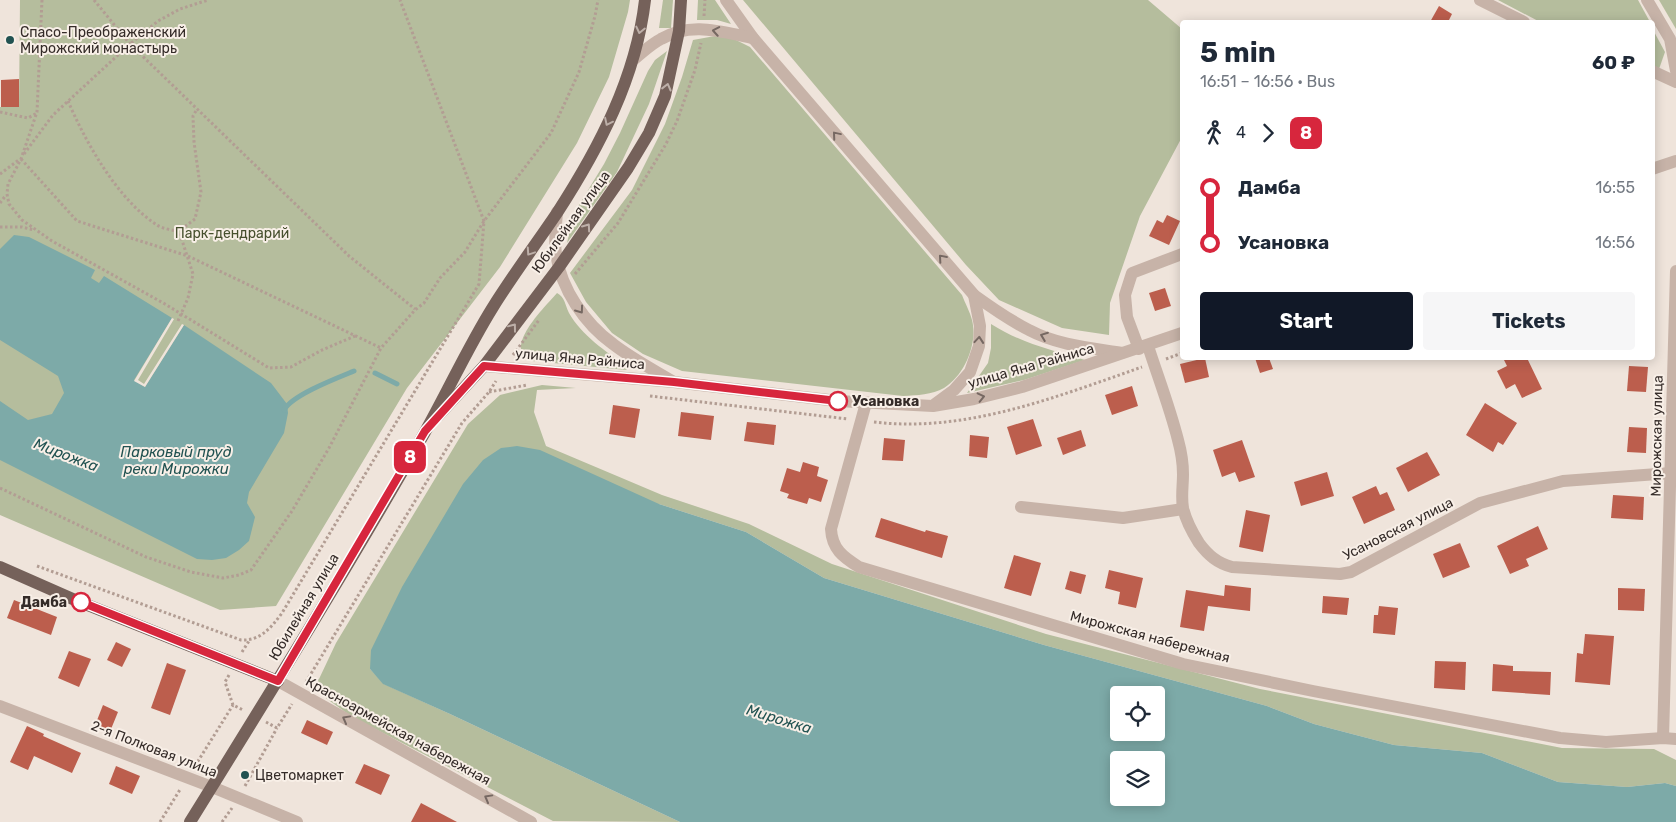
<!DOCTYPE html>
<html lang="en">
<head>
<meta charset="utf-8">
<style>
  :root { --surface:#fff; --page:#f6f6f7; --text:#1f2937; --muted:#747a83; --accent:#111827 }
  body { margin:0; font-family:Rubik,sans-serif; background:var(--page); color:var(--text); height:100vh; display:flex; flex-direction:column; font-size:19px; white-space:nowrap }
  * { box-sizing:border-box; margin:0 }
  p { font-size:16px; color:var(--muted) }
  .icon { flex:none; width:28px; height:28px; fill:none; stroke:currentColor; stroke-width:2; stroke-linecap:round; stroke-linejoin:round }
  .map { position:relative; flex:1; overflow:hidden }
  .details { position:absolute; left:1180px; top:20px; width:475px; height:340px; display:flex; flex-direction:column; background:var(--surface); border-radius:5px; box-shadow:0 2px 12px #0003 }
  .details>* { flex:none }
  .badge { padding:0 10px; border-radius:8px; font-size:18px; line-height:32px }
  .tools { position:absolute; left:1110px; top:686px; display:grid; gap:10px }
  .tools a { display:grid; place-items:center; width:55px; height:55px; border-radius:5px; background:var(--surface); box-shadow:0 2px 12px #0003; font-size:25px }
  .map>.badge { position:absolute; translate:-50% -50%; box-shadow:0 0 0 2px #fff }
  .legs { display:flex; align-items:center; gap:8px; height:55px; padding:0 20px; font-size:16px }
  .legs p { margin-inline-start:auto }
  .overview { display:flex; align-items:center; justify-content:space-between; height:85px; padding:0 20px }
  h1 { font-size:28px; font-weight:700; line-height:38px }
  .cta { display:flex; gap:10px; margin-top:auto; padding:10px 20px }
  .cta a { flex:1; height:58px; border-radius:5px; background:var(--accent); color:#fff; font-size:20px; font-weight:700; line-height:58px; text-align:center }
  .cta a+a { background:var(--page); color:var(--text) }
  ul { padding:0 20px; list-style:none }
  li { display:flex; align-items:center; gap:18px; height:55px; font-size:19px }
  li i { display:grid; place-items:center; width:8px; height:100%; margin:0 6px; background:currentColor }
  li i::after { content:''; width:12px; height:12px; margin:-6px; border:4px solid; border-radius:50%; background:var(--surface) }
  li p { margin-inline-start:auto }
  li:first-child i { background:linear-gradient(#0000 50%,currentColor 0) }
  li:last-child i { background:linear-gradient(currentColor 50%,#0000 0) }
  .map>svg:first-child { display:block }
  .green { fill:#b5bd9d }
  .water { fill:#7daaa8; fill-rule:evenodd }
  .pier { fill:#efe4db }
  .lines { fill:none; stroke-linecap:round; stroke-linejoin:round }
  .stream { stroke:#7daaa8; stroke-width:5 }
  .building { fill:#bc5e4d }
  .path { stroke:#b29d93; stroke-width:3; stroke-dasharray:2.5 2.5; stroke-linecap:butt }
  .minor { stroke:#c7b3a8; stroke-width:12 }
  .major { stroke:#75615a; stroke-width:12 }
  .oneway { stroke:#bdafa8 }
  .oneway2 { stroke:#766862 }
  .line-1-casing { stroke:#fff; stroke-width:11 }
  .line-1 { stroke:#d7263d; stroke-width:8 }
  .poi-dot { fill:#215251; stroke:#f8efe7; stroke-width:2 }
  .stop-1-dot { fill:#fff; stroke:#d7263d; stroke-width:2.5 }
  .labels { text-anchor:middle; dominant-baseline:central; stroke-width:4; stroke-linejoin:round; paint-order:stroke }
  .poi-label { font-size:14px; fill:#342b28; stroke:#f8efe7; text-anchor:start }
  .street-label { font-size:14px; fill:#342b28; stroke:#f8efe7 }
  .park-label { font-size:14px; fill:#47502e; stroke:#f8efe7 }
  .stop-label { font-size:14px; font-weight:bold; fill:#342b28; stroke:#f8efe7; text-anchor:start }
  .water-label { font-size:15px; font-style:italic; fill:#215251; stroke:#f8efe7 }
</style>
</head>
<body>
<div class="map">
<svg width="1676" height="822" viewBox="0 0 1676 822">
  <rect width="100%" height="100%" fill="#efe4db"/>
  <g class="green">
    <path d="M20 0H630L628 12 609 77 577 143 500 267 407 388 276 606 220 610 0 515V107H19Z"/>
    <path d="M663 0H673L671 28H659Z"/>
    <path d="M698 0H715L731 24 717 20H697Z"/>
    <path d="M743 0H1148L1182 29V137L1140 216 1110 303 1109 335 1062 328 999 300 966 265Z"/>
    <path d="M1498 0H1638L1650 22H1540Z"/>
    <path d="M1659 0H1676V29Z"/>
    <path d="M1652 28 1665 52 1659 69 1653 67Z"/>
    <path d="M715 36 734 39 750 47 962 295C965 303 970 312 972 320 978 343 965 375 944 388 932 395 917 395 903 396L682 371 643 354 612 333 586 302 570 273 632 190 665 124 682 77 693 40Z"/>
    <path d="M667 51 649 104 617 172 567 243 574 213 604 164 620 133 648 71 655 60Z"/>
    <path d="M557 293C565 297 565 305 569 313 581 335 607 352 627 367V370L532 361C530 359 527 359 525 357 509 341 547 305 557 293Z"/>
    <path d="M991 324C1021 343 1051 350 1085 360L1024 380 967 393 988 363 991 348Z"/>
    <path d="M542 385 576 388 537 390 534 412 546 446 662 495 749 524 832 564 1046 634 1260 689 1562 748 1654 749 1676 760V786L1665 783 1627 787 1558 782 1482 753 1394 745 1314 724 1267 706 1044 645 824 578 746 532 659 504 370 669 384 684 450 714 680 822 553 821 352 717 308 685 319 679 336 643 468 424 500 395Z"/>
  </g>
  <g class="water">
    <path d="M14 235 29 237 95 270 91 278 99 283 104 276 172 318 134 380 145 387 184 325 271 383 287 404 288 413 284 433 249 492 247 503 255 517 249 541 239 550 226 558 212 560 197 559 0 460V401L28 420 52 414 64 393 58 376 0 340V249Z"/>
    <path d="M517 446 540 450 659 504 746 532 824 578 1044 645 1267 706 1314 724 1394 745 1482 753 1558 782 1627 787 1665 783 1676 786V822H680L450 714 383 684 370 669 371 650 402 587 463 484 483 460 501 448ZM1119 695H1156V732H1119ZM1119 760H1156V798H1119Z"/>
  </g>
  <path class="pier" d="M172 318 174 319 138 380 144 384 182 324 184 325 145 387 134 381Z"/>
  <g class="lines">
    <g class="stream">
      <path d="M375 373 397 384"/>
      <path d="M284 410C292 395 337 378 354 371"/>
    </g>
  </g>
  <g class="building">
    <path d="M1439 6 1452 14 1448 22H1430Z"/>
    <path d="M19 79V107H1V80Z"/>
    <path d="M1167 215 1180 221 1169 245 1149 236 1157 220 1163 223Z"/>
    <path d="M1165 288 1171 306 1155 311 1149 293Z"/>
    <path d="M1205 358 1209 377 1185 383 1180 364Z"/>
    <path d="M1255 358H1269L1273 369 1260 373Z"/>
    <path d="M1503 358H1527L1542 389 1522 398 1515 384 1506 389 1497 371 1507 366Z"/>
    <path d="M1629 366 1648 367 1646 392 1627 391Z"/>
    <path d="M1132 386 1138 406 1112 415 1105 395Z"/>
    <path d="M1485 403 1517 423 1503 445 1498 442 1493 452 1466 435Z"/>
    <path d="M613 405 640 409 635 438 609 434Z"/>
    <path d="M681 412 714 416 711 440 678 436Z"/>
    <path d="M1033 419 1042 446 1016 455 1007 427Z"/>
    <path d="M747 422 776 425 774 445 744 441Z"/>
    <path d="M1629 427 1647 428 1646 453 1627 452Z"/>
    <path d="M1081 430 1086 446 1063 455 1057 438Z"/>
    <path d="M970 435 989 437 987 458 969 456Z"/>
    <path d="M884 438 905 440 903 461 882 460Z"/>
    <path d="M1242 440 1255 477 1239 482 1235 472 1222 477 1213 450Z"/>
    <path d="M1427 452 1440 475 1408 492 1396 468Z"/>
    <path d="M803 462 819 467 817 476 828 480 821 502 809 498 807 504 787 498 789 494 780 491 787 468 800 472Z"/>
    <path d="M1327 472 1334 496 1301 506 1294 482Z"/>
    <path d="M1376 486 1380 495 1387 492 1395 510 1364 524 1352 497Z"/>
    <path d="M1613 495 1644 497 1643 520 1611 518Z"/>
    <path d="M1246 510 1270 515 1263 552 1239 547Z"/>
    <path d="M881 518 925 532 926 530 948 536 942 558 875 537Z"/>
    <path d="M1538 526 1548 549 1526 559 1529 566 1510 574 1497 546Z"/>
    <path d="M1460 543 1470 567 1443 578 1433 554Z"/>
    <path d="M1014 555 1041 563 1031 596 1004 588Z"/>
    <path d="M1109 570 1143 578 1136 608 1118 604 1120 592 1105 588Z"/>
    <path d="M1070 571 1086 575 1081 594 1065 589Z"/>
    <path d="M1225 585 1251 588 1250 611 1208 606 1204 631 1180 627 1186 590 1224 596Z"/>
    <path d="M1618 588 1645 589 1644 611 1618 610Z"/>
    <path d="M1323 596 1349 598 1347 615 1322 613Z"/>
    <path d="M14 600 57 617 51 635 7 618Z"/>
    <path d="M1379 606 1398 608 1395 635 1373 633 1374 615H1378Z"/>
    <path d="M1585 634 1614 636 1610 685 1575 682 1577 653 1583 654Z"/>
    <path d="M116 642 131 649 122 667 107 660Z"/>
    <path d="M69 651 91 659 79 687 58 678Z"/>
    <path d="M1435 661 1466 662 1465 690 1434 688Z"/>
    <path d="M167 663 186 670 170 715 151 708Z"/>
    <path d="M1493 664 1513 666V671L1551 672 1550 695 1492 691Z"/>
    <path d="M103 705 118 712 109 734 94 728Z"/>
    <path d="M307 720 333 732 327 745 301 733Z"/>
    <path d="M27 726 44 734 43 736 81 753 72 773 34 756 28 770 10 762Z"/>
    <path d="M364 764 390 775 381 795 355 783Z"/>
    <path d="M116 766 140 776 132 794 109 784Z"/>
    <path d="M421 803 457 822H411Z"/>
  </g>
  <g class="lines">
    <g class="path">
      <path d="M42 0 37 112 21 159 8 184 7 194 9 204 22 220 52 241 165 304 269 368 291 367 322 350 355 336"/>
      <path d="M94 0 130 44 349 256 415 309"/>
      <path d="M704 16 705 0"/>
      <path d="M68 101C86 143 118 200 157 225 163 229 172 230 179 231L195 219 201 192 194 142 193 116 197 109"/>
      <path d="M0 112 28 118 37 113"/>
      <path d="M24 154 53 115 130 44 158 21 180 9 208 0"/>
      <path d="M21 159 77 221 188 256 381 348"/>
      <path d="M0 174 20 159"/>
      <path d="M0 203 6 195"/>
      <path d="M0 227H22L34 230"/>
      <path d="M575 274 618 223 666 144 677 121 695 70 701 43"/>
      <path d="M178 321 188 298 193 274 179 231"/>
      <path d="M513 355 539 320"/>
      <path d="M1166 359 1182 353"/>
      <path d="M489 392 527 385"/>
      <path d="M650 396 848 419"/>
      <path d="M874 422C966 433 1056 397 1142 367"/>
      <path d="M0 488 146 557 191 572 223 578 239 575 251 570 292 511 329 448 381 348 415 310 424 303 440 278 465 252 484 221 551 133 579 72 595 16 598 0"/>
      <path d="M37 566 241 640C260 641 271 628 282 613L479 284 484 221 400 0"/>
      <path d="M242 652 249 641"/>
      <path d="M229 675 225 682 233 705 243 710"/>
      <path d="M306 682 462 423 489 392 496 381"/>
      <path d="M266 722 277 728 292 704"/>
      <path d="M195 766 233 705"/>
      <path d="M245 786 277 728"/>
      <path d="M160 822 181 788"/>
      <path d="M222 822 232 808"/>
    </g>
    <g class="minor">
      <path d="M726 0 753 38 974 295C992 308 1009 320 1029 330 1057 345 1091 348 1122 353"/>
      <path d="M1480 0 1524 22"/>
      <path d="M1647 0 1670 39 1676 71"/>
      <path d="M633 60C642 53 651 44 661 39 691 21 722 32 753 38"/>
      <path d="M1652 71 1676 82"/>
      <path d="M1652 169 1676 161"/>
      <path d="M557 212C556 226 554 240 556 254 561 289 585 324 613 344 631 358 652 369 672 381"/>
      <path d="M1148 346C1158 377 1170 408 1178 440 1181 451 1183 463 1183 474 1183 486 1181 497 1183 508 1186 521 1192 532 1199 543 1208 555 1217 563 1232 567L1340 574 1351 572 1480 503 1563 481 1671 473"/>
      <path d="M1139 349 1127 317 1125 295 1132 273 1182 254"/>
      <path d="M484 366 674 382 838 401 933 406 974 399 1022 387 1182 333"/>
      <path d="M866 403 831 529C832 549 843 557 859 567L1183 664 1313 691 1560 738 1606 742 1663 738 1676 739"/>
      <path d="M935 404 954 390 970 372 979 346 980 326 974 295"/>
      <path d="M1021 507 1123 518 1183 509"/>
      <path d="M278 681 531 822"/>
      <path d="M0 706 212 787 297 822"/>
      <path d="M1663 738 1676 271"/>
    </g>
    <g class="major">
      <path d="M438 416 484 366 559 267 628 168 649 133 665 96 679 31 681 0"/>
      <path d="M0 567 75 600 278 681"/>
      <path d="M190 822C270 693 350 564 425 432 448 391 468 347 493 307 513 275 536 244 557 213 599 148 636 78 645 0"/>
    </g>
  </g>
  <defs><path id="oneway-chevron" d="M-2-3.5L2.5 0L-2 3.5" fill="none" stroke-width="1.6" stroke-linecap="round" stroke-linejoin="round" transform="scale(1.25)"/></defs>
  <g class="oneway">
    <use href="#oneway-chevron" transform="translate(640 30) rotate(103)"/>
    <use href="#oneway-chevron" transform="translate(667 87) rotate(-76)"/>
    <use href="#oneway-chevron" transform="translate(608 122) rotate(116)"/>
    <use href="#oneway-chevron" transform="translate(587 227) rotate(-55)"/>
    <use href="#oneway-chevron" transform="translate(530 252) rotate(124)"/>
    <use href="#oneway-chevron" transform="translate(513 327) rotate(-53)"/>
  </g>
  <g class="oneway2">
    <use href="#oneway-chevron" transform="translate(716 31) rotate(-170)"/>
    <use href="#oneway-chevron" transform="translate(836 135) rotate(-130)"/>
    <use href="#oneway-chevron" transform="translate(942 258) rotate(-131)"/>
    <use href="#oneway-chevron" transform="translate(580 310) rotate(54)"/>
    <use href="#oneway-chevron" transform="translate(1044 336) rotate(-159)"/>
    <use href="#oneway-chevron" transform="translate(979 340) rotate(-85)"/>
    <use href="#oneway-chevron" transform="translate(981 397) rotate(-13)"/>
    <use href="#oneway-chevron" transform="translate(346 719) rotate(-151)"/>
    <use href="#oneway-chevron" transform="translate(488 798) rotate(-151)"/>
  </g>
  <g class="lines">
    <defs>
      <path id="line-1" d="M81 602 278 681 425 431 484 366 674 382 838 401"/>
    </defs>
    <use href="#line-1" class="line-1-casing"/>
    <use href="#line-1" class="line-1"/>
  </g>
  <g class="poi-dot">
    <circle cx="10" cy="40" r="5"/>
    <circle cx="245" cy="775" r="5"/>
  </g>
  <g class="stop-1-dot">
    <circle cx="838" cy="401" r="9"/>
    <circle cx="81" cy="602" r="9"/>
  </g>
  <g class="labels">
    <g class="poi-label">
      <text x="20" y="32">Спасо-Преображенский<tspan x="20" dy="16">Мирожский монастырь</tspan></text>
      <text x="255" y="775">Цветомаркет</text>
    </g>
    <g class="street-label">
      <text transform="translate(571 222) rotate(-54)">Юбилейная улица</text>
      <text transform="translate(580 359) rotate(5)">улица Яна Райниса</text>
      <text transform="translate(1031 366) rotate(-16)">улица Яна Райниса</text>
      <text transform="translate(1657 436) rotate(-89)">Мирожская улица</text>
      <text transform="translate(1398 529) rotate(-27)">Усановская улица</text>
      <text transform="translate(304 607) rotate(-59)">Юбилейная улица</text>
      <text transform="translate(1150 637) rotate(15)">Мирожская набережная</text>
      <text transform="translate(398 731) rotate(29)">Красноармейская набережная</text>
      <text transform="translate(154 749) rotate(21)">2-я Полковая улица</text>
    </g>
    <g class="park-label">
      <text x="232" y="233">Парк-дендрарий</text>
    </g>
    <g class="stop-label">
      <text x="852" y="401">Усановка</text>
      <text x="67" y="602" text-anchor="end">Дамба</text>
    </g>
    <g class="water-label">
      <text x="176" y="452">Парковый пруд<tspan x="176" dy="17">реки Мирожки</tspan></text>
      <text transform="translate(66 455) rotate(21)">Мирожка</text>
      <text transform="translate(779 719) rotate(17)">Мирожка</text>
    </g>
  </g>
</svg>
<div class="tools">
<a><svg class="icon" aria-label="locate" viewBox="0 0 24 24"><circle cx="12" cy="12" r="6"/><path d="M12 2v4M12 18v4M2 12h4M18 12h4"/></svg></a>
<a><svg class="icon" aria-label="layers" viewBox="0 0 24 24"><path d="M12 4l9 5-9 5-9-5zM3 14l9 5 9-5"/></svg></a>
</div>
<b class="badge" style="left:410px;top:457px;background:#d7263d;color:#fff">8</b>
<section class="details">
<div class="overview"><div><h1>5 min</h1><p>16:51 – 16:56 · Bus</p></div><b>60 ₽</b></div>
<div class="legs"><svg class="icon" aria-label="walk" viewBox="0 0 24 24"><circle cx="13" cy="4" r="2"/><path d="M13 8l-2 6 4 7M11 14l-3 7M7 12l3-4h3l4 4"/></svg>4<svg class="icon" aria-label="forward" viewBox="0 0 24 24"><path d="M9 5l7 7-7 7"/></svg><b class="badge" style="background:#d7263d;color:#fff">8</b></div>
<ul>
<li><i style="color:#d7263d"></i><b>Дамба</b><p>16:55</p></li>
<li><i style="color:#d7263d"></i><b>Усановка</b><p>16:56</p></li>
</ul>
<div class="cta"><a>Start</a><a>Tickets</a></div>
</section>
</div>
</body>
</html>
